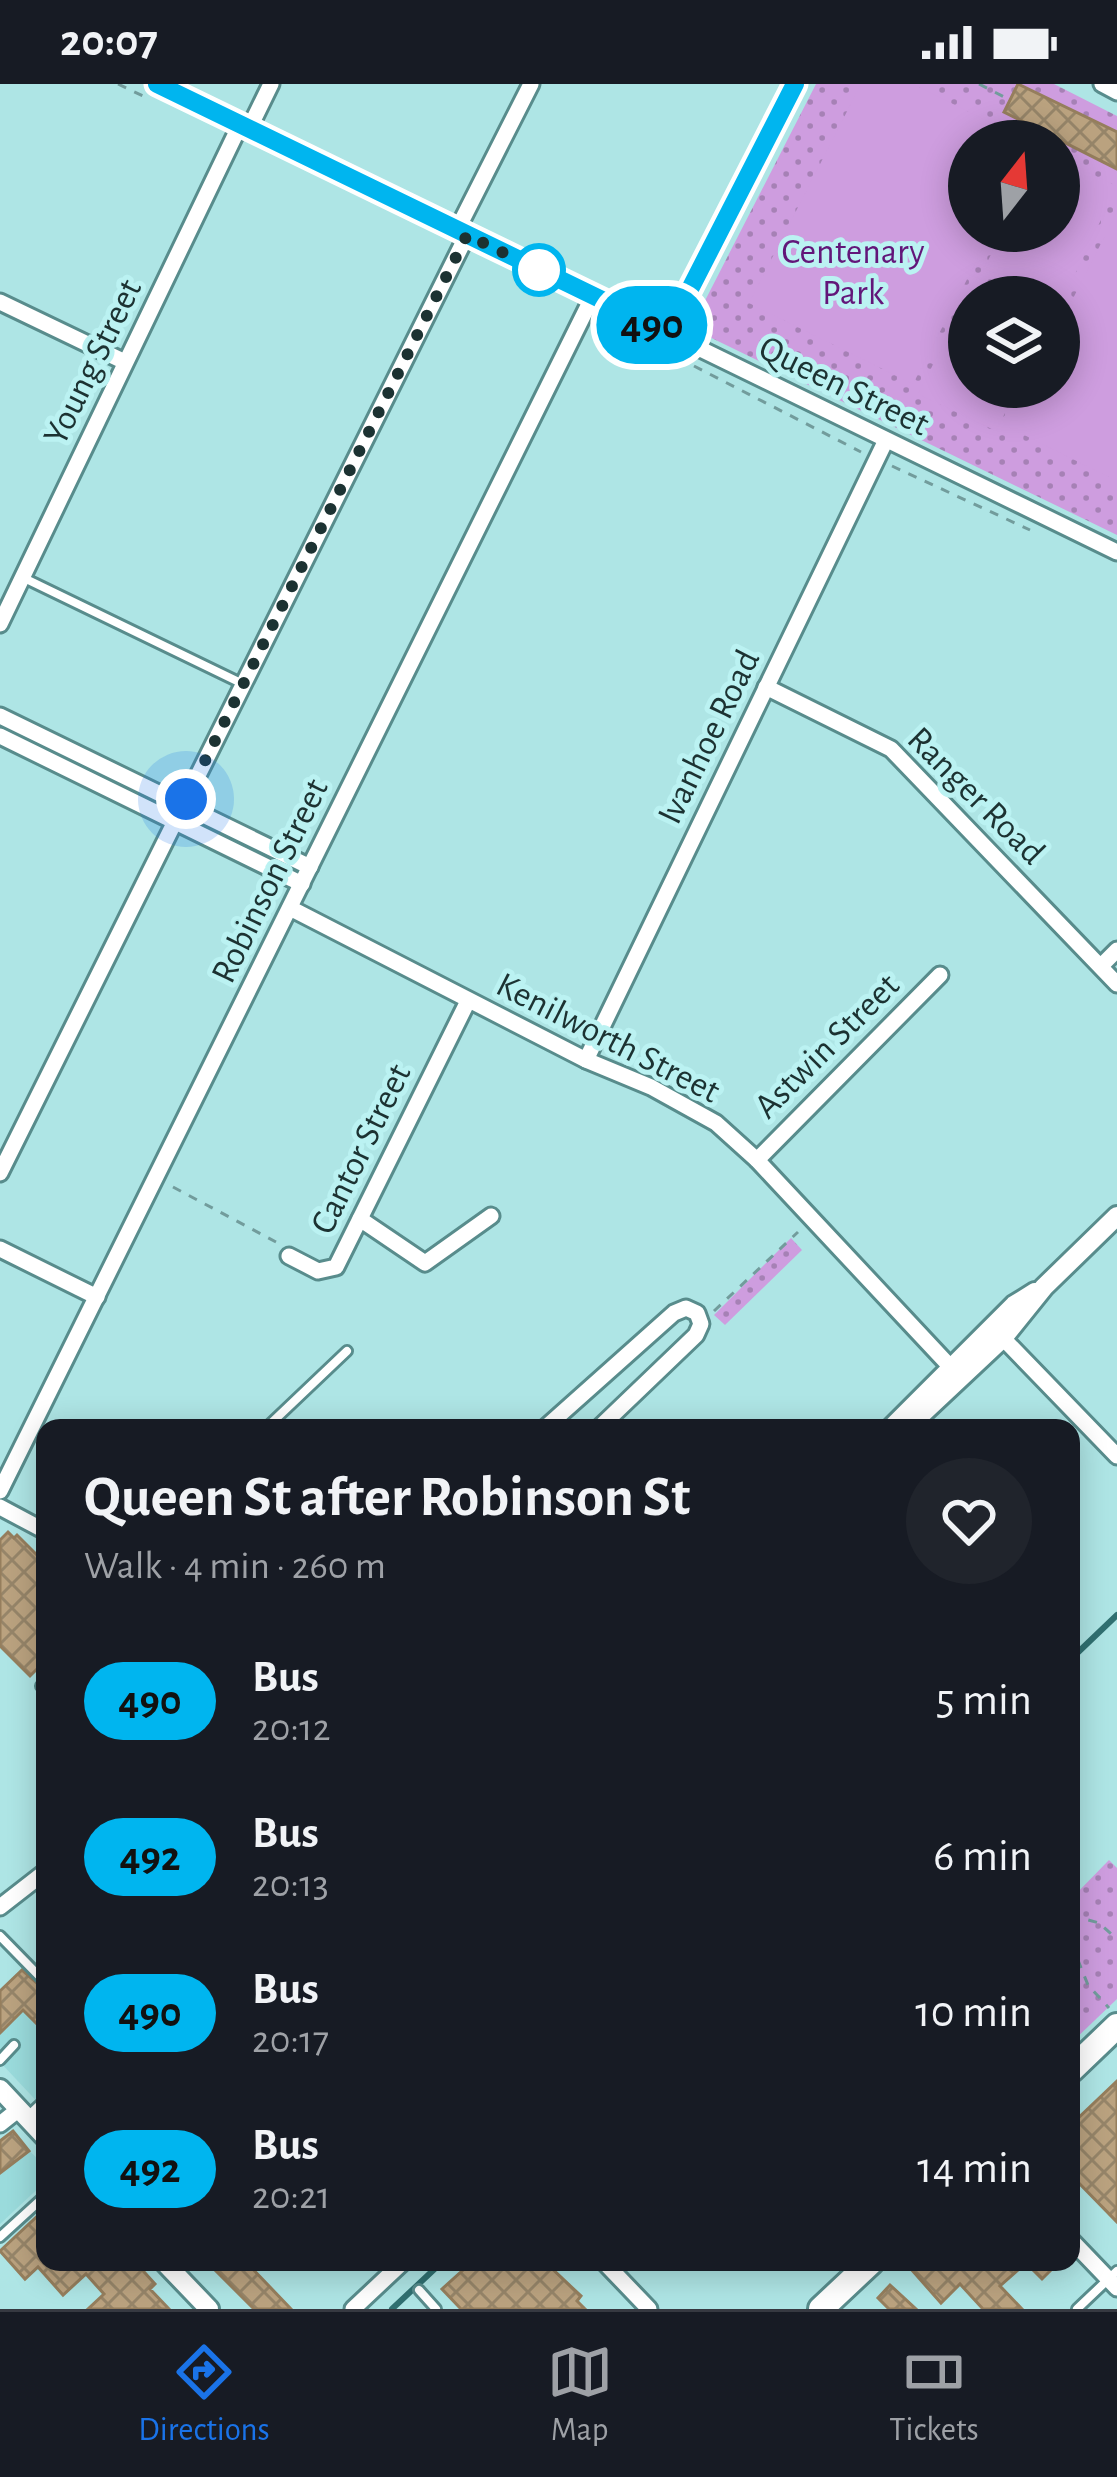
<!DOCTYPE html>
<html lang="en">
<head>
<meta charset="utf-8">
<style>
  :root { --surface:#171b24; --page:#20242c; --text:#f1f3f6; --muted:#9ea1a6; --line:#363941; --accent:#1a73e8 }
  body { margin:0; font-family:"Alegreya Sans",sans-serif; background:var(--page); color:var(--text); height:100vh; display:flex; flex-direction:column; font-size:45px; white-space:nowrap }
  * { box-sizing:border-box; margin:0 }
  p { font-size:39px; color:var(--muted) }
  .icon { flex:none; width:66px; height:66px; fill:none; stroke:currentColor; stroke-width:2; stroke-linecap:round; stroke-linejoin:round }
  .map { position:relative; flex:1; overflow:hidden }
  .sheet { position:absolute; left:36px; top:1335px; width:1044px; height:852px; display:flex; flex-direction:column; background:var(--surface); border-radius:24px; box-shadow:0 6px 30px #0003 }
  .sheet>* { flex:none }
  .badge { padding:0 24px; border-radius:39px; font-size:42px; line-height:78px }
  .needle { width:78px; rotate:17deg }
  .fabs { position:absolute; left:948px; top:36px; display:grid; gap:24px }
  .fabs a { display:grid; place-items:center; width:132px; height:132px; border-radius:50%; background:var(--surface); box-shadow:0 6px 30px #0003; font-size:60px }
  .you { position:absolute; width:60px; height:60px; margin:-30px; border:9px solid #fff; border-radius:50%; background:#1a73e8; box-shadow:0 0 0 18px #1a73e833 }
  .map>.badge { position:absolute; translate:-50% -50%; box-shadow:0 0 0 6px #fff }
  .round { display:grid; place-items:center; flex:none; width:126px; height:126px; border-radius:63px; background:var(--page) }
  .overview { display:flex; align-items:center; justify-content:space-between; height:204px; padding:0 48px }
  h1 { font-size:57px; font-weight:700; line-height:90px }
  ul { padding:0; list-style:none }
  li { display:flex; align-items:center; gap:36px; height:156px; padding:0 48px }
  li div { flex:1 }
  li b { display:block; font-size:45px }
  li em { font-style:normal }
  li .badge { min-width:132px; font-weight:700; text-align:center }
  .status { display:flex; justify-content:space-between; align-items:center; height:84px; padding:0 60px; background:var(--surface); direction:ltr }
  .status svg { height:33px; fill:currentColor }
  .dock { display:flex; justify-content:space-around; align-items:center; height:168px; border-top:3px solid var(--line); background:var(--surface); font-size:33px; color:var(--muted) }
  .dock a { display:grid; justify-items:center; gap:6px }
  .dock .selected { color:var(--accent) }
  .map>svg:first-child { display:block }
  .built { fill:#9adbdc }
  .grass { fill:url(#grass-dots); fill-rule:evenodd }
  .pitch { fill:#ce9ddf }
  .lines { fill:none; stroke-linecap:round; stroke-linejoin:round }
  .stream { stroke:#307071; stroke-width:6 }
  .building { fill:url(#building-cross-hatch); stroke:#957e5d; stroke-width:3 }
  .service-casing { stroke:#588c8c; stroke-width:14 }
  .minor-casing { stroke:#588c8c; stroke-width:21 }
  .tertiary-casing { stroke:#588c8c; stroke-width:24 }
  .primary-casing { stroke:#588c8c; stroke-width:30 }
  .path { stroke:#729c9c; stroke-width:3; stroke-dasharray:9 9; stroke-linecap:butt }
  .service { stroke:#fff; stroke-width:8 }
  .minor { stroke:#fff; stroke-width:15 }
  .tertiary { stroke:#fff; stroke-width:18 }
  .primary { stroke:#fff; stroke-width:24 }
  .line-casing { stroke:#fff; stroke-width:27 }
  .line { stroke:#00b5ef; stroke-width:18 }
  .walk { stroke:#1c3232; stroke-width:12; stroke-dasharray:0 21.6 }
  .stop-dot { fill:#fff; stroke:#00b5ef; stroke-width:6 }
  .labels { text-anchor:middle; dominant-baseline:central; stroke-width:10; stroke-linejoin:round; paint-order:stroke }
  .park-label { font-size:36px; fill:#621679; stroke:#bbf2f2 }
  .street-label { font-size:36px; fill:#1c3232; stroke:#bbf2f2 }
</style>
</head>
<body>
<div class="status"><b>20:07</b><svg viewBox="0 0 49 12"><path d="M0 12V9h3v3zM5 12V6h3v6zM10 12V3h3v9zM15 12V0h3v12zM26 1h20v11H26zM47 4h2v5h-2z"/></svg></div>
<div class="map">
<svg width="1117" height="2225" viewBox="0 0 1117 2225">
  <defs>
    <pattern id="grass-dots" width="8" height="8" patternUnits="userSpaceOnUse" patternTransform="scale(3)"><rect width="8" height="8" fill="#ce9ddf"/><path d="M2 2h.1M6 6h.1" fill="none" stroke="#a681b5" stroke-width="1.8" stroke-linecap="round"/></pattern>
    <pattern id="building-cross-hatch" width="8" height="8" patternUnits="userSpaceOnUse" patternTransform="scale(3)"><rect width="8" height="8" fill="#baa27f"/><path d="M0 0l8 8M0 8l8-8" fill="none" stroke="#968569"/></pattern>
  </defs>
  <rect width="100%" height="100%" fill="#aee5e5"/>
  <g class="built">
    <path d="M22 1884 45 1907V2026L0 1978V1907Z"/>
    <path d="M11 2049 45 2082V2098L0 2140V2057Z"/>
  </g>
  <g class="grass">
    <path d="M816 0H1054L1117 32V451L691 244ZM969 57H1059V147H969ZM969 213H1059V303H969Z"/>
    <path d="M791 1154 802 1166 725 1241 714 1231Z"/>
    <path d="M1109 1776 1117 1784V1915L1071 1959V1815Z"/>
  </g>
  <g class="pitch">
    <path d="M861 0H913L1027 57H969V147H992L913 300 749 219Z"/>
    <path d="M1059 75 1117 102 1061 220 1059 213H1045L984 184 1003 147H1059Z"/>
    <path d="M1117 128V397L1008 343 1028 303H1059V242Z"/>
    <path d="M978 192 1022 213H969V303H1018L996 347 918 310Z"/>
  </g>
  <g class="lines">
    <g class="stream">
      <path d="M1071 1575 1117 1531"/>
      <path d="M392 2225 442 2178"/>
    </g>
  </g>
  <g class="building">
    <path d="M1018 0 1117 48V85L1004 28Z"/>
    <path d="M8 1448 14 1454 17 1451 45 1479V1577L30 1592 0 1562V1456Z"/>
    <path d="M22 1886 45 1906V1948L23 1926 0 1949V1907Z"/>
    <path d="M1117 1997V2138L1071 2091V2041Z"/>
    <path d="M13 2047 29 2067 0 2089V2057Z"/>
    <path d="M45 2125V2178H135L155 2200 150 2205 169 2225H88L104 2210 86 2190 63 2211 38 2183 25 2195 0 2167Z"/>
    <path d="M207 2178H246L291 2225H254Z"/>
    <path d="M472 2178H545L581 2212 577 2217 585 2225H461L442 2205Z"/>
    <path d="M917 2178H1059L1042 2195 1026 2179 1000 2202 1022 2225H983L960 2200 941 2219 910 2184Z"/>
    <path d="M890 2201 916 2225H889L878 2214Z"/>
  </g>
  <g class="lines">
    <defs>
      <g id="service">
        <path d="M24 494 243 600"/>
        <path d="M266 1344 347 1267"/>
        <path d="M41 1602 45 1598"/>
        <path d="M0 1852 45 1898"/>
        <path d="M0 1976 14 1961"/>
        <path d="M29 2031 45 2016"/>
        <path d="M0 2153 45 2112"/>
        <path d="M419 2206 436 2225"/>
        <path d="M1077 2225 1117 2187"/>
      </g>
      <g id="minor">
        <path d="M157 0 1117 468"/>
        <path d="M1102 0 1117 8"/>
        <path d="M249 45 271 0"/>
        <path d="M457 146 531 0"/>
        <path d="M0 218 125 278"/>
        <path d="M668 248 795 0"/>
        <path d="M0 540 240 41"/>
        <path d="M766 603 891 665 1117 900"/>
        <path d="M0 632 310 783"/>
        <path d="M0 652 302 800"/>
        <path d="M290 824 586 976 651 1003 716 1039 757 1076 958 1291"/>
        <path d="M1101 882 1117 866"/>
        <path d="M586 976 886 356"/>
        <path d="M757 1076 940 891"/>
        <path d="M0 1089 467 151"/>
        <path d="M360 1135 425 1179 491 1132"/>
        <path d="M0 1165 97 1213"/>
        <path d="M289 1172 318 1187 336 1183 468 917"/>
        <path d="M998 1249 1117 1372"/>
        <path d="M545 1344 674 1229 686 1224 697 1229 701 1240 696 1251 599 1344"/>
        <path d="M0 1407 593 212"/>
        <path d="M0 1423 45 1447"/>
        <path d="M0 1823 45 1788"/>
        <path d="M0 2040 19 2025"/>
        <path d="M1071 2156 1117 2204"/>
        <path d="M604 2178 649 2225"/>
        <path d="M353 2225 403 2178"/>
      </g>
      <g id="tertiary">
        <path d="M891 1344 1014 1221 1035 1208"/>
        <path d="M907 1344 1003 1254 1044 1203 1117 1132"/>
        <path d="M0 2005 45 2053"/>
        <path d="M164 2178 209 2225"/>
      </g>
      <g id="primary">
        <path d="M1071 1986 1117 1942"/>
        <path d="M821 2225 871 2178"/>
      </g>
    </defs>
    <use href="#service" class="service-casing"/>
    <use href="#minor" class="minor-casing"/>
    <use href="#tertiary" class="tertiary-casing"/>
    <use href="#primary" class="primary-casing"/>
    <g class="path">
      <path d="M118 0 143 12"/>
      <path d="M979 0 1010 16"/>
      <path d="M694 282 861 368"/>
      <path d="M892 382 1030 446"/>
      <path d="M173 1103 276 1158"/>
      <path d="M714 1227 798 1148"/>
      <path d="M1071 1831 1099 1839 1117 1855"/>
      <path d="M1071 1859 1088 1901 1109 1924"/>
    </g>
    <use href="#service" class="service"/>
    <use href="#minor" class="minor"/>
    <use href="#tertiary" class="tertiary"/>
    <use href="#primary" class="primary"/>
  </g>
  <g class="lines">
    <defs>
      <path id="line" d="M157 0 668 248 795 0"/>
    </defs>
    <use href="#line" class="line-casing"/>
    <use href="#line" class="line"/>
    <path class="walk" d="M186 715 467 151 539 186"/>
  </g>
  <circle class="stop-dot" cx="539" cy="186" r="24"/>
  <g class="labels">
    <g class="park-label">
      <text x="853" y="168">Centenary<tspan x="853" dy="41">Park</tspan></text>
    </g>
    <g class="street-label">
      <text transform="translate(93 278) rotate(-64)">Young Street</text>
      <text transform="translate(844 302) rotate(26)">Queen Street</text>
      <text transform="translate(709 653) rotate(-64)">Ivanhoe Road</text>
      <text transform="translate(976 712) rotate(45)">Ranger Road</text>
      <text transform="translate(270 797) rotate(-64)">Robinson Street</text>
      <text transform="translate(608 954) rotate(27)">Kenilworth Street</text>
      <text transform="translate(827 962) rotate(-45)">Astwin Street</text>
      <text transform="translate(361 1065) rotate(-64)">Cantor Street</text>
    </g>
  </g>
</svg>
<div class="fabs">
<a><svg class="needle" viewBox="-14 -14 28 28"><path d="M0-13l5 13h-10z" fill="#e53935"/><path d="M0 13l5-13h-10z" fill="#9ea1a6"/></svg></a>
<a><svg class="icon" aria-label="layers" viewBox="0 0 24 24"><path d="M12 4l9 5-9 5-9-5zM3 14l9 5 9-5"/></svg></a>
</div>
<div class="you" style="left:186px;top:715px"></div>
<b class="badge" style="left:652px;top:241px;background:#00b5ef;color:#111">490</b>
<section class="sheet">
<div class="overview"><div><h1>Queen St after Robinson St</h1><p>Walk · 4 min · 260 m</p></div><a class="round"><svg class="icon" aria-label="heart" viewBox="0 0 24 24"><path d="M12 20l-8-8c-3-5 5-10 8-4 3-6 11-1 8 4z"/></svg></a></div>
<ul>
<li><span class="badge" style="background:#00b5ef;color:#111">490</span><div><b>Bus</b><p>20:12</p></div><em>5 min</em></li>
<li><span class="badge" style="background:#00b5ef;color:#111">492</span><div><b>Bus</b><p>20:13</p></div><em>6 min</em></li>
<li><span class="badge" style="background:#00b5ef;color:#111">490</span><div><b>Bus</b><p>20:17</p></div><em>10 min</em></li>
<li><span class="badge" style="background:#00b5ef;color:#111">492</span><div><b>Bus</b><p>20:21</p></div><em>14 min</em></li>
</ul>
</section>
</div>
<nav class="dock">
<a class="selected"><svg class="icon" aria-label="directions" viewBox="0 0 24 24"><path d="M12 3l9 9-9 9-9-9zM9 14v-3h6M13 9l2 2-2 2"/></svg>Directions</a>
<a><svg class="icon" aria-label="map" viewBox="0 0 24 24"><path d="M3 6l6-2 6 2 6-2v14l-6 2-6-2-6 2zM9 4v14M15 6v14"/></svg>Map</a>
<a><svg class="icon" aria-label="tickets" viewBox="0 0 24 24"><path d="M3 7h18v10H3zM15 7v10"/></svg>Tickets</a>
</nav>
</body>
</html>
